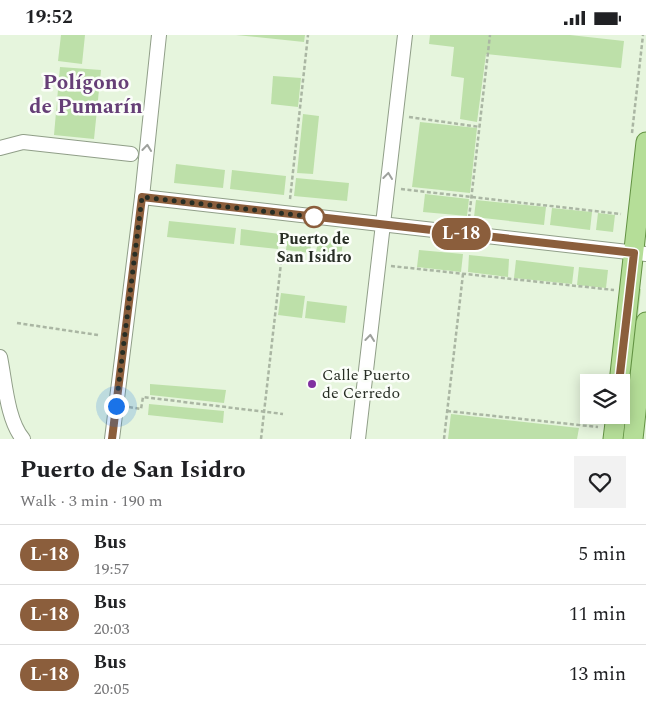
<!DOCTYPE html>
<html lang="en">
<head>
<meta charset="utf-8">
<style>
  :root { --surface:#fff; --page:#f2f2f2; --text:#202124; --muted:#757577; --line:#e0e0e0 }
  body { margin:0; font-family:Spectral,serif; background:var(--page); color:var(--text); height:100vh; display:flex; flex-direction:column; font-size:19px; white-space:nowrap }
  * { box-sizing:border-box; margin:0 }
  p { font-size:16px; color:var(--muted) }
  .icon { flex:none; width:28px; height:28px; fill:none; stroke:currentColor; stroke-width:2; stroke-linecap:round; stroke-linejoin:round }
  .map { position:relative; height:404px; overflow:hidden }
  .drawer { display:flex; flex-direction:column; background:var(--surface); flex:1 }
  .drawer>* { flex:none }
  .badge { padding:0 10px; border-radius:16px; font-size:18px; line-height:32px }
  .fabs { position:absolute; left:580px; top:339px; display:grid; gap:10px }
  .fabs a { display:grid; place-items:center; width:50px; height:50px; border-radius:0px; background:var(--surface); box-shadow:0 2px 12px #0003; font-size:25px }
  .you { position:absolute; width:25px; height:25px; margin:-12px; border:4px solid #fff; border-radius:50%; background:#1a73e8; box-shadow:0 0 0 8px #1a73e833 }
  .map>.badge { position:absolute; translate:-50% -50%; box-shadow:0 0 0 2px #fff }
  .round { display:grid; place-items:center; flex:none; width:52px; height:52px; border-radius:0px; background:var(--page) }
  .summary { display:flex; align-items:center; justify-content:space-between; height:85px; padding:0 20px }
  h1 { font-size:24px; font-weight:700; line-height:38px }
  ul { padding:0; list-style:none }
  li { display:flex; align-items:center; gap:15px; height:60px; padding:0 20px; border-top:1px solid var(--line) }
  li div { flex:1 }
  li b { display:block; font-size:19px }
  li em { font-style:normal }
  li .badge { min-width:55px; font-weight:700; text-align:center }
  .status { display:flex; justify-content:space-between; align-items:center; height:35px; padding:0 25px; background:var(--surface); direction:ltr }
  .status svg { height:14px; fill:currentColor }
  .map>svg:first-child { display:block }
  .green { fill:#bde0a9 }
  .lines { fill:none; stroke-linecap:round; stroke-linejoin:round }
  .minor-casing { stroke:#909e88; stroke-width:16 }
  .major-casing { stroke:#639243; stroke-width:21 }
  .path { stroke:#aab6a3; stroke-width:2.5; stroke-dasharray:4 2.5; stroke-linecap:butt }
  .minor { stroke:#fff; stroke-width:14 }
  .major { stroke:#b5de98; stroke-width:19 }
  .oneway { stroke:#9ea19d }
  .line-casing { stroke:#fff; stroke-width:11 }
  .line { stroke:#8b5e3c; stroke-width:8 }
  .walk { stroke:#282e25; stroke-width:5; stroke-dasharray:0 9 }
  .stop-dot { fill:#fff; stroke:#8b5e3c; stroke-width:2.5 }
  .poi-dot { fill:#8030a0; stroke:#fbfef9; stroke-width:2 }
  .labels { text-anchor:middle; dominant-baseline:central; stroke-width:5; stroke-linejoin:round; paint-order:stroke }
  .stop-label { font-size:16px; font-weight:bold; fill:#282e25; stroke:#fbfef9 }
  .poi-label { font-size:16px; fill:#282e25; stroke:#fbfef9; text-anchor:start }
  .district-label { font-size:21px; font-weight:bold; fill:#663f77; stroke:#fbfef9 }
</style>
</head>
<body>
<div class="status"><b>19:52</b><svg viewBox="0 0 49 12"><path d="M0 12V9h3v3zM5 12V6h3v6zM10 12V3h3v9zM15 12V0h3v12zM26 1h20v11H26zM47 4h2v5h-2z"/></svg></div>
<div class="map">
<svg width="646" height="404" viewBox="0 0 646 404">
  <rect width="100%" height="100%" fill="#e6f5dd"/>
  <g class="green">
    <path d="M61 0H85L82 29 58 26Z"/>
    <path d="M236 0H305L304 7Z"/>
    <path d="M430 0H570L624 6 621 33 486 19 477 87 460 84 464 43 451 41 454 12 429 9Z"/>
    <path d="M60 32 101 35 94 104 54 100Z"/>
    <path d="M273 41 301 43 298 72 271 69Z"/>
    <path d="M303 79 319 81 313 139 297 138Z"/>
    <path d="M420 87 477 93 470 158 412 152Z"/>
    <path d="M176 129 225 135 223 153 174 148Z"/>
    <path d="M232 135 286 141 284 160 230 154Z"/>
    <path d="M296 143 349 148 347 166 294 161Z"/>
    <path d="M425 159 469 164 467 181 423 177Z"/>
    <path d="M476 165 546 172 544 190 474 182Z"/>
    <path d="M552 173 592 177 590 195 550 190Z"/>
    <path d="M598 178 615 180 613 197 596 195Z"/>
    <path d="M169 186 236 193 234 209 167 202Z"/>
    <path d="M241 194 280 199 278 214 240 210Z"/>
    <path d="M288 199 312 202 310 218 286 215Z"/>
    <path d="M318 203 343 206 341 222 316 219Z"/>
    <path d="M419 215 463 219 461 237 417 232Z"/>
    <path d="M469 220 509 224 508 242 468 237Z"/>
    <path d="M516 225 574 232 572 249 514 243Z"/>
    <path d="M579 232 608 235 606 253 577 250Z"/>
    <path d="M637 254H641L624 404H620Z"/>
    <path d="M281 258 305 261 302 283 278 280Z"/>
    <path d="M307 266 347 271 345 288 305 283Z"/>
    <path d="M150 349 226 355 224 368 150 360Z"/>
    <path d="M149 369 224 376 223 388 148 380Z"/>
    <path d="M451 379 579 393 577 404H448Z"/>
  </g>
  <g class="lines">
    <defs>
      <g id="minor">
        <path d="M0 113 23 107 131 119"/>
        <path d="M142 162 646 219"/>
        <path d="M0 322C5 346 7 385 23 404"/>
        <path d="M112 404 142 162 159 0"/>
        <path d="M358 404 405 0"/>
      </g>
      <g id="major">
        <path d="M619 348 646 107"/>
        <path d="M613 404 616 380"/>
        <path d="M633 404 646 287"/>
      </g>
    </defs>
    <use href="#minor" class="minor-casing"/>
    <use href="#major" class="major-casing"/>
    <g class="path">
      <path d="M409 82 480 92"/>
      <path d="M632 98 643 0"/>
      <path d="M401 154 621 179"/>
      <path d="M290 164 308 0"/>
      <path d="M469 183 490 0"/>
      <path d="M391 231 614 255"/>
      <path d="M17 288 98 300"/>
      <path d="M129 372 141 374 143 362 283 379"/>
      <path d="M447 376 598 392"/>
      <path d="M261 404 282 219"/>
      <path d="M444 404 463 239"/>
    </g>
    <use href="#minor" class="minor"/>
    <use href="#major" class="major"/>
  </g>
  <defs><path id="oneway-chevron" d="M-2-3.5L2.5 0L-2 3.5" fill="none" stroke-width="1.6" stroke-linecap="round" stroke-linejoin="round" transform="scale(1.25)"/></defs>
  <g class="oneway">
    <use href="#oneway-chevron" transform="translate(147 113) rotate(-84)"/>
    <use href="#oneway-chevron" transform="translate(388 141) rotate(-83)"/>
    <use href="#oneway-chevron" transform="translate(370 303) rotate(-84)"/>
  </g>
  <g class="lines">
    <defs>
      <path id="line" d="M112 404 142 162 634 218 619 348"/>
    </defs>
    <use href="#line" class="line-casing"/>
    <use href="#line" class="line"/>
    <path class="walk" d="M116 371 142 162 314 182"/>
  </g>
  <circle class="stop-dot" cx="314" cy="182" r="10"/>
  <circle class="poi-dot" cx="312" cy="349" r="5"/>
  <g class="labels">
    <g class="stop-label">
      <text x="314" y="204">Puerto de<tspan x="314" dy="18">San Isidro</tspan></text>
    </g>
    <g class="poi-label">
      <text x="322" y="340">Calle Puerto<tspan x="322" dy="18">de Cerredo</tspan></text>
    </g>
    <g class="district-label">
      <text x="86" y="48">Polígono<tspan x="86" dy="24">de Pumarín</tspan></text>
    </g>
  </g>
</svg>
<div class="fabs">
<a><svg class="icon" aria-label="layers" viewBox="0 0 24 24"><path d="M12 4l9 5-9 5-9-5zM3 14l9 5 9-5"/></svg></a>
</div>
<div class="you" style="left:116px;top:371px"></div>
<b class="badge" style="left:461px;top:199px;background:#8b5e3c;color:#fff">L-18</b>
</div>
<section class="drawer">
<div class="summary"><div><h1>Puerto de San Isidro</h1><p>Walk · 3 min · 190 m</p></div><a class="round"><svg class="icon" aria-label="heart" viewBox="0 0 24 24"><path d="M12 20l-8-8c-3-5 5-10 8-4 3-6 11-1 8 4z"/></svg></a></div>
<ul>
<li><span class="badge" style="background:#8b5e3c;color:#fff">L-18</span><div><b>Bus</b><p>19:57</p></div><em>5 min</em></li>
<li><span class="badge" style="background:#8b5e3c;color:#fff">L-18</span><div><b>Bus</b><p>20:03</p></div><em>11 min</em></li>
<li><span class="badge" style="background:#8b5e3c;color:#fff">L-18</span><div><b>Bus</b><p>20:05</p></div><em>13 min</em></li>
</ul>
</section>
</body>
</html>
